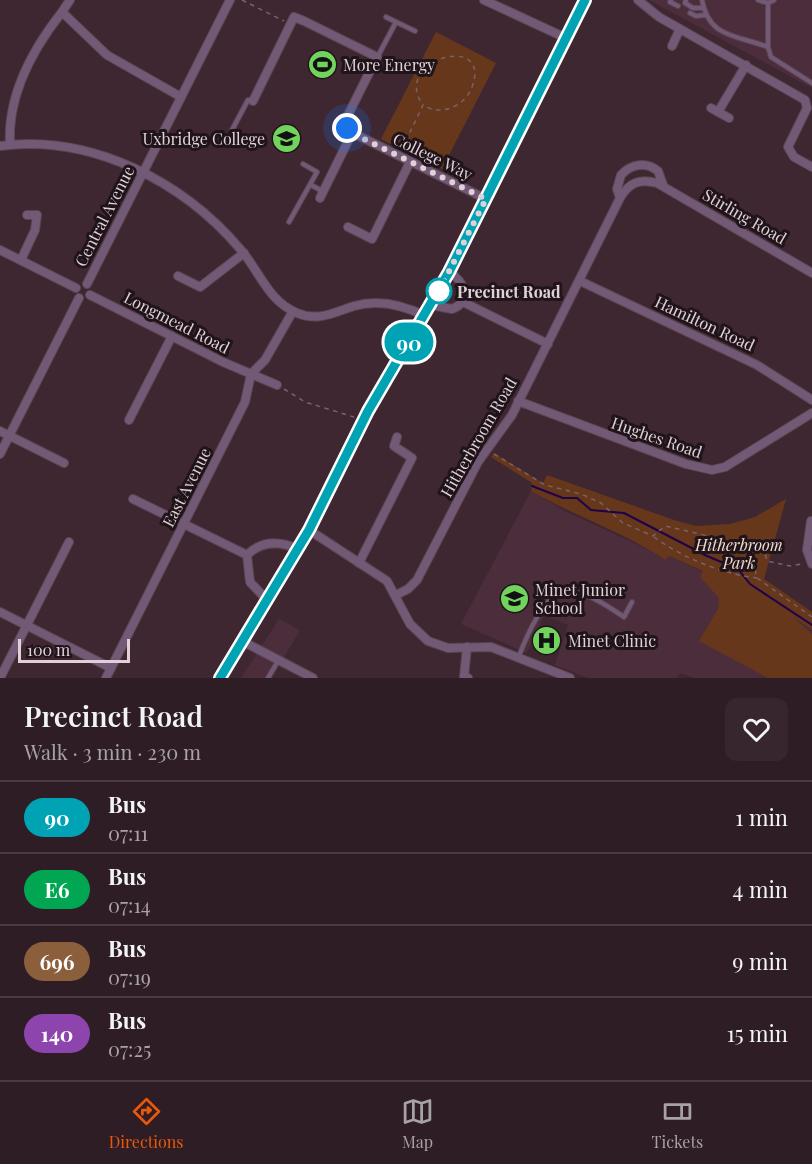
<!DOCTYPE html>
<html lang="en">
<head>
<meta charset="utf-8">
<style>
  :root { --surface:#2f1d26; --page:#37262e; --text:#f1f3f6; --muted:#a7a2a7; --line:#4a3b43; --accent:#ea580c }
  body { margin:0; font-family:"Playfair Display",serif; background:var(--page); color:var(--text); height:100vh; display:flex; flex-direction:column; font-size:22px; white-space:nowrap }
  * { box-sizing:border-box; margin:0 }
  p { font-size:20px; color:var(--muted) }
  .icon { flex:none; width:33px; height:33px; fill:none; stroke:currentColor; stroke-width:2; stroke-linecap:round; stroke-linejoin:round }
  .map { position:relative; height:678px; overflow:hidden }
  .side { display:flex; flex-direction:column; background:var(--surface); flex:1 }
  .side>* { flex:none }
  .badge { padding:0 12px; border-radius:20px; font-size:21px; line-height:39px }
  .scale { position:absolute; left:18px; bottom:15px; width:112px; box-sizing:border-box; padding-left:6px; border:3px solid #e1d0d7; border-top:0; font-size:16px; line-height:21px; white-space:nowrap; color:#e1d0d7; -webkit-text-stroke:4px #1f1419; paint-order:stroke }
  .you { position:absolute; width:30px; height:30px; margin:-15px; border:4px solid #fff; border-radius:50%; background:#1a73e8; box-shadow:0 0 0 9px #1a73e833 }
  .map>.badge { position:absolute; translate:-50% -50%; box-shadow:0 0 0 3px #fff }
  .round { display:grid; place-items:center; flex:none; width:63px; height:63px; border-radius:12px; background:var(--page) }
  .overview { display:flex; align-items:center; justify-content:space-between; height:102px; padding:0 24px }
  h1 { font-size:28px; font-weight:600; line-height:45px }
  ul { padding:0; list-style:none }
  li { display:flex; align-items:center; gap:18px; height:72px; padding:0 24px; border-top:2px solid var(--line) }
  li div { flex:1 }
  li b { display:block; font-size:22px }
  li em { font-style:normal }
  li .badge { min-width:66px; font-weight:700; text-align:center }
  .tabs { display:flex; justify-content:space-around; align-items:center; height:84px; border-top:2px solid var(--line); background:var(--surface); font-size:16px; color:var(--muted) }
  .tabs a { display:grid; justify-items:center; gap:3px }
  .tabs .current { color:var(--accent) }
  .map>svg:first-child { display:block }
  .built { fill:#4c2d3c }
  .green { fill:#66371a }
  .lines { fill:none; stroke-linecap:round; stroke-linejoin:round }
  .stream { stroke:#1e024c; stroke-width:2 }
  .service-casing { stroke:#5c4550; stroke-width:6 }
  .minor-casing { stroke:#5c4550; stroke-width:10 }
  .tertiary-casing { stroke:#5c4550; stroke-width:13 }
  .path { stroke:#78626c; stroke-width:1.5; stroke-dasharray:4.5 4.5; stroke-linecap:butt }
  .service { stroke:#725a77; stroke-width:4 }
  .minor { stroke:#725a77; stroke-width:8 }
  .tertiary { stroke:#725a77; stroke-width:10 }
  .line-casing { stroke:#fff; stroke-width:14 }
  .line { stroke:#00a3b4; stroke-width:9 }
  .walk { stroke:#e1d0d7; stroke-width:6; stroke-dasharray:0 10.8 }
  .stop-dot { fill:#fff; stroke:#00a3b4; stroke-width:3 }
  .labels { text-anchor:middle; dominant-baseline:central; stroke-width:6; stroke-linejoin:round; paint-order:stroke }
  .poi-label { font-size:16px; fill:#e1d0d7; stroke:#1f1419; text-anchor:start }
  .street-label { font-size:16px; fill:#e1d0d7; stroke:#1f1419 }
  .stop-label { font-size:16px; font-weight:bold; fill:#e1d0d7; stroke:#1f1419; text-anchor:start }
  .park-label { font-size:16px; font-style:italic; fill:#f2dbcf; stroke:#1f1419 }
</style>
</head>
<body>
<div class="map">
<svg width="812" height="678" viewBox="0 0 812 678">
  <rect width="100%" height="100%" fill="#3f2732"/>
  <g class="built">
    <path d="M649 0H812V88Z"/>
    <path d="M531 491 565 511 651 551 665 560 669 556 778 606 812 630V678H694L680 673 677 678H588L555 665 568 625 544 615 527 653 461 624Z"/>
    <path d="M279 619 300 630 272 678H241Z"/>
  </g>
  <g class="green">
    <path d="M436 32 496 63 442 169 381 139Z"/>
    <path d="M494 453 543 483 547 475 674 520 696 526 730 524 755 517 786 499 764 579 812 612V630L793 617 812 634V678H768L699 641 718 609 719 598 700 577 703 571 669 556 665 560C624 532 574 516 531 491L532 483 491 457Z"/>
  </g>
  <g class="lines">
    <path class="stream" d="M532 486 563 498H577L591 510 624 513 707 556 738 569 750 584 812 625"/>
    <defs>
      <g id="service">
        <path d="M671 0 670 2 678 6"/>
        <path d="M686 0 685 3 693 8H703"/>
        <path d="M702 0C709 39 738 35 768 47"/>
        <path d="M758 0 768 3 774 0"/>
        <path d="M768 3V47L771 57 812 83"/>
        <path d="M690 13 696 16 706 15"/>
        <path d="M386 17 396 22"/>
        <path d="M378 56 396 22 415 31"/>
        <path d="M232 130 248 100 252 101"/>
        <path d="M311 185 324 192"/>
        <path d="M289 222 317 172 303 164"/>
        <path d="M519 656C527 635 539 607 557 593 583 588 603 603 624 617L632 602"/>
        <path d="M268 678 278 661"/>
      </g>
      <g id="minor">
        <path d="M70 0 62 12 107 55 181 97"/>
        <path d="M484 0 566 38"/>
        <path d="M638 0 659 17 805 100 807 108 788 147 794 157 812 167"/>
        <path d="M672 46 680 29"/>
        <path d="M253 101 294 17 304 21 377 57 347 117 346 123 349 131 486 199"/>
        <path d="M711 108 729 118"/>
        <path d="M718 112 746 65"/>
        <path d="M10 145C7 95 32 50 62 12"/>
        <path d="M0 146C91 134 183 181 241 250 260 272 268 301 297 313 318 322 335 312 354 306 379 299 403 305 425 316"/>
        <path d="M320 198 352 133"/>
        <path d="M620 198C629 183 639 178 657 183L812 273"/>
        <path d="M348 227 372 239 410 162"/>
        <path d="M0 250 76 288"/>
        <path d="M21 260 35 230 37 215H27"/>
        <path d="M178 276 200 287 244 253"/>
        <path d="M580 281 757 365 812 400"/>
        <path d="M87 284 230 0"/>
        <path d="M90 295 223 362 277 385"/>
        <path d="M463 302 548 344"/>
        <path d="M431 305 452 309C472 302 465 281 449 272"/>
        <path d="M518 401 686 464 712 470 725 467 812 413"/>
        <path d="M129 420 172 336"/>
        <path d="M0 431 64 463"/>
        <path d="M0 454 79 298"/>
        <path d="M133 499 247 555 250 582 267 600"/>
        <path d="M811 521 807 550 812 564"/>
        <path d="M309 530 387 581 410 624 428 641 448 648 491 647 570 678"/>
        <path d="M247 555C262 540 280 541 298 549"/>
        <path d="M359 563 412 458 394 446 397 437"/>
        <path d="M396 595 408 589 417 580 478 462 512 415 620 198 617 189 621 175C631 164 646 161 658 171L663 185"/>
        <path d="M0 612 111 668"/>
        <path d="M242 641 313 678"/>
        <path d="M467 647 464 677 468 678"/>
        <path d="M0 678 69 542"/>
        <path d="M106 678 245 402 251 374 265 360 293 311"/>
      </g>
      <path id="tertiary" d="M220 678 309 530 368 411 449 272 585 0"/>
    </defs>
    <use href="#service" class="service-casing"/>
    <use href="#minor" class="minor-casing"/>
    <use href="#tertiary" class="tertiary-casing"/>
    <g class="path">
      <path d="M242 0 284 21"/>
      <path d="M402 149 423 105C390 60 493 31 472 87 465 106 441 117 423 105"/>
      <path d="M284 389 305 402 354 417"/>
      <path d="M494 454 545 485 581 494 601 503 623 523 653 536 665 526 743 544 751 552 757 578 812 617"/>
      <path d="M654 537C683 558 722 574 757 578"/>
      <path d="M752 552 764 549 767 561 790 566 802 564"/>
    </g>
    <use href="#service" class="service"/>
    <use href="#minor" class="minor"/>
    <use href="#tertiary" class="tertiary"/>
  </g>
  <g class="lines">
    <defs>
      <path id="line" d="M220 678 309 530 368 411 449 272 585 0"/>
    </defs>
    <use href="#line" class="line-casing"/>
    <use href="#line" class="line"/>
    <path class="walk" d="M347 128 352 133 486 199 439 291"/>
  </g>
  <defs>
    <symbol id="stadium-disc" viewBox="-11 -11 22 22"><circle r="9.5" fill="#71d35e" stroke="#1f1419"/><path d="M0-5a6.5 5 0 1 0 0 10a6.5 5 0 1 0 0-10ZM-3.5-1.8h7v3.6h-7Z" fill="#111"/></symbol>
    <symbol id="university-disc" viewBox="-11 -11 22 22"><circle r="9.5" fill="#71d35e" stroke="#1f1419"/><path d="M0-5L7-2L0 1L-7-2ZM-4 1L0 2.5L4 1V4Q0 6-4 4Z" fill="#111"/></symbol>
    <symbol id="school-disc" viewBox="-11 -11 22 22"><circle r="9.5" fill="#71d35e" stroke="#1f1419"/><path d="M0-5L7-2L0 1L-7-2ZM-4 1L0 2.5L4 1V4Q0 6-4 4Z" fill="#111"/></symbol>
    <symbol id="hospital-disc" viewBox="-11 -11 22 22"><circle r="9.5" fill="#71d35e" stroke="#1f1419"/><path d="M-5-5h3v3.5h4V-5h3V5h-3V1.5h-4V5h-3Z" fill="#111"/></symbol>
  </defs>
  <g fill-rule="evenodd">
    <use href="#stadium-disc" x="306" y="48" width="33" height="33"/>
    <use href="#university-disc" x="270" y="122" width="33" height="33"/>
    <use href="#school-disc" x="498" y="582" width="33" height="33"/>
    <use href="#hospital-disc" x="530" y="624" width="33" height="33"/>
  </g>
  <circle class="stop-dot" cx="439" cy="291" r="12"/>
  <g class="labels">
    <g class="poi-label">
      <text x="343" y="64">More Energy</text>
      <text x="265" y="138" text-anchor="end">Uxbridge College</text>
      <text x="535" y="589">Minet Junior<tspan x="535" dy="18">School</tspan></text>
      <text x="568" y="640">Minet Clinic</text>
    </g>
    <g class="street-label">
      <text transform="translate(433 156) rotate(26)">College Way</text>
      <text transform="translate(104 216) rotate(-63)">Central Avenue</text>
      <text transform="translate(745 216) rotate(30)">Stirling Road</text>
      <text transform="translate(177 322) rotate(27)">Longmead Road</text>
      <text transform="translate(705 323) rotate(25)">Hamilton Road</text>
      <text transform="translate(478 437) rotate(-60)">Hitherbroom Road</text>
      <text transform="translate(657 437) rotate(19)">Hughes Road</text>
      <text transform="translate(186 487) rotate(-63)">East Avenue</text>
    </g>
    <g class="stop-label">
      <text x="457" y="291">Precinct Road</text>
    </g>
    <g class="park-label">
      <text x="739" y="544">Hitherbroom<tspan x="739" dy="18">Park</tspan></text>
    </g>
  </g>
</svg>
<div class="scale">100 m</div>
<div class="you" style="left:347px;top:128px"></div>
<b class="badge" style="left:409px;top:342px;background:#00a3b4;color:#fff">90</b>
</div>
<section class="side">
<div class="overview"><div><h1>Precinct Road</h1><p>Walk · 3 min · 230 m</p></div><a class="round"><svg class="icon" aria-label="heart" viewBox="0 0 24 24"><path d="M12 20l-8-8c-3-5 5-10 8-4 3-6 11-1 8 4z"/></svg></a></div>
<ul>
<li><span class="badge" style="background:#00a3b4;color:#fff">90</span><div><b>Bus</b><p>07:11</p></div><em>1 min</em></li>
<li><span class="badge" style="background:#00a651;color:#fff">E6</span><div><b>Bus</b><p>07:14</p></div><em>4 min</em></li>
<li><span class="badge" style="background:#8b5e3c;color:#fff">696</span><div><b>Bus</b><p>07:19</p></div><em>9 min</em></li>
<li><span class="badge" style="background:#8e44ad;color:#fff">140</span><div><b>Bus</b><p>07:25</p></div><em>15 min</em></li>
</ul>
</section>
<nav class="tabs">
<a class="current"><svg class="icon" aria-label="directions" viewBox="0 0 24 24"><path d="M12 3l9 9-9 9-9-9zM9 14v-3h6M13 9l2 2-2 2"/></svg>Directions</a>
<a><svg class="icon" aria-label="map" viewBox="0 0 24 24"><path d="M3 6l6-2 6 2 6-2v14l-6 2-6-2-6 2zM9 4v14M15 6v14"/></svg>Map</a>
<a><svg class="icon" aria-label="tickets" viewBox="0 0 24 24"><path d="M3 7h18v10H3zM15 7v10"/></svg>Tickets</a>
</nav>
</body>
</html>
